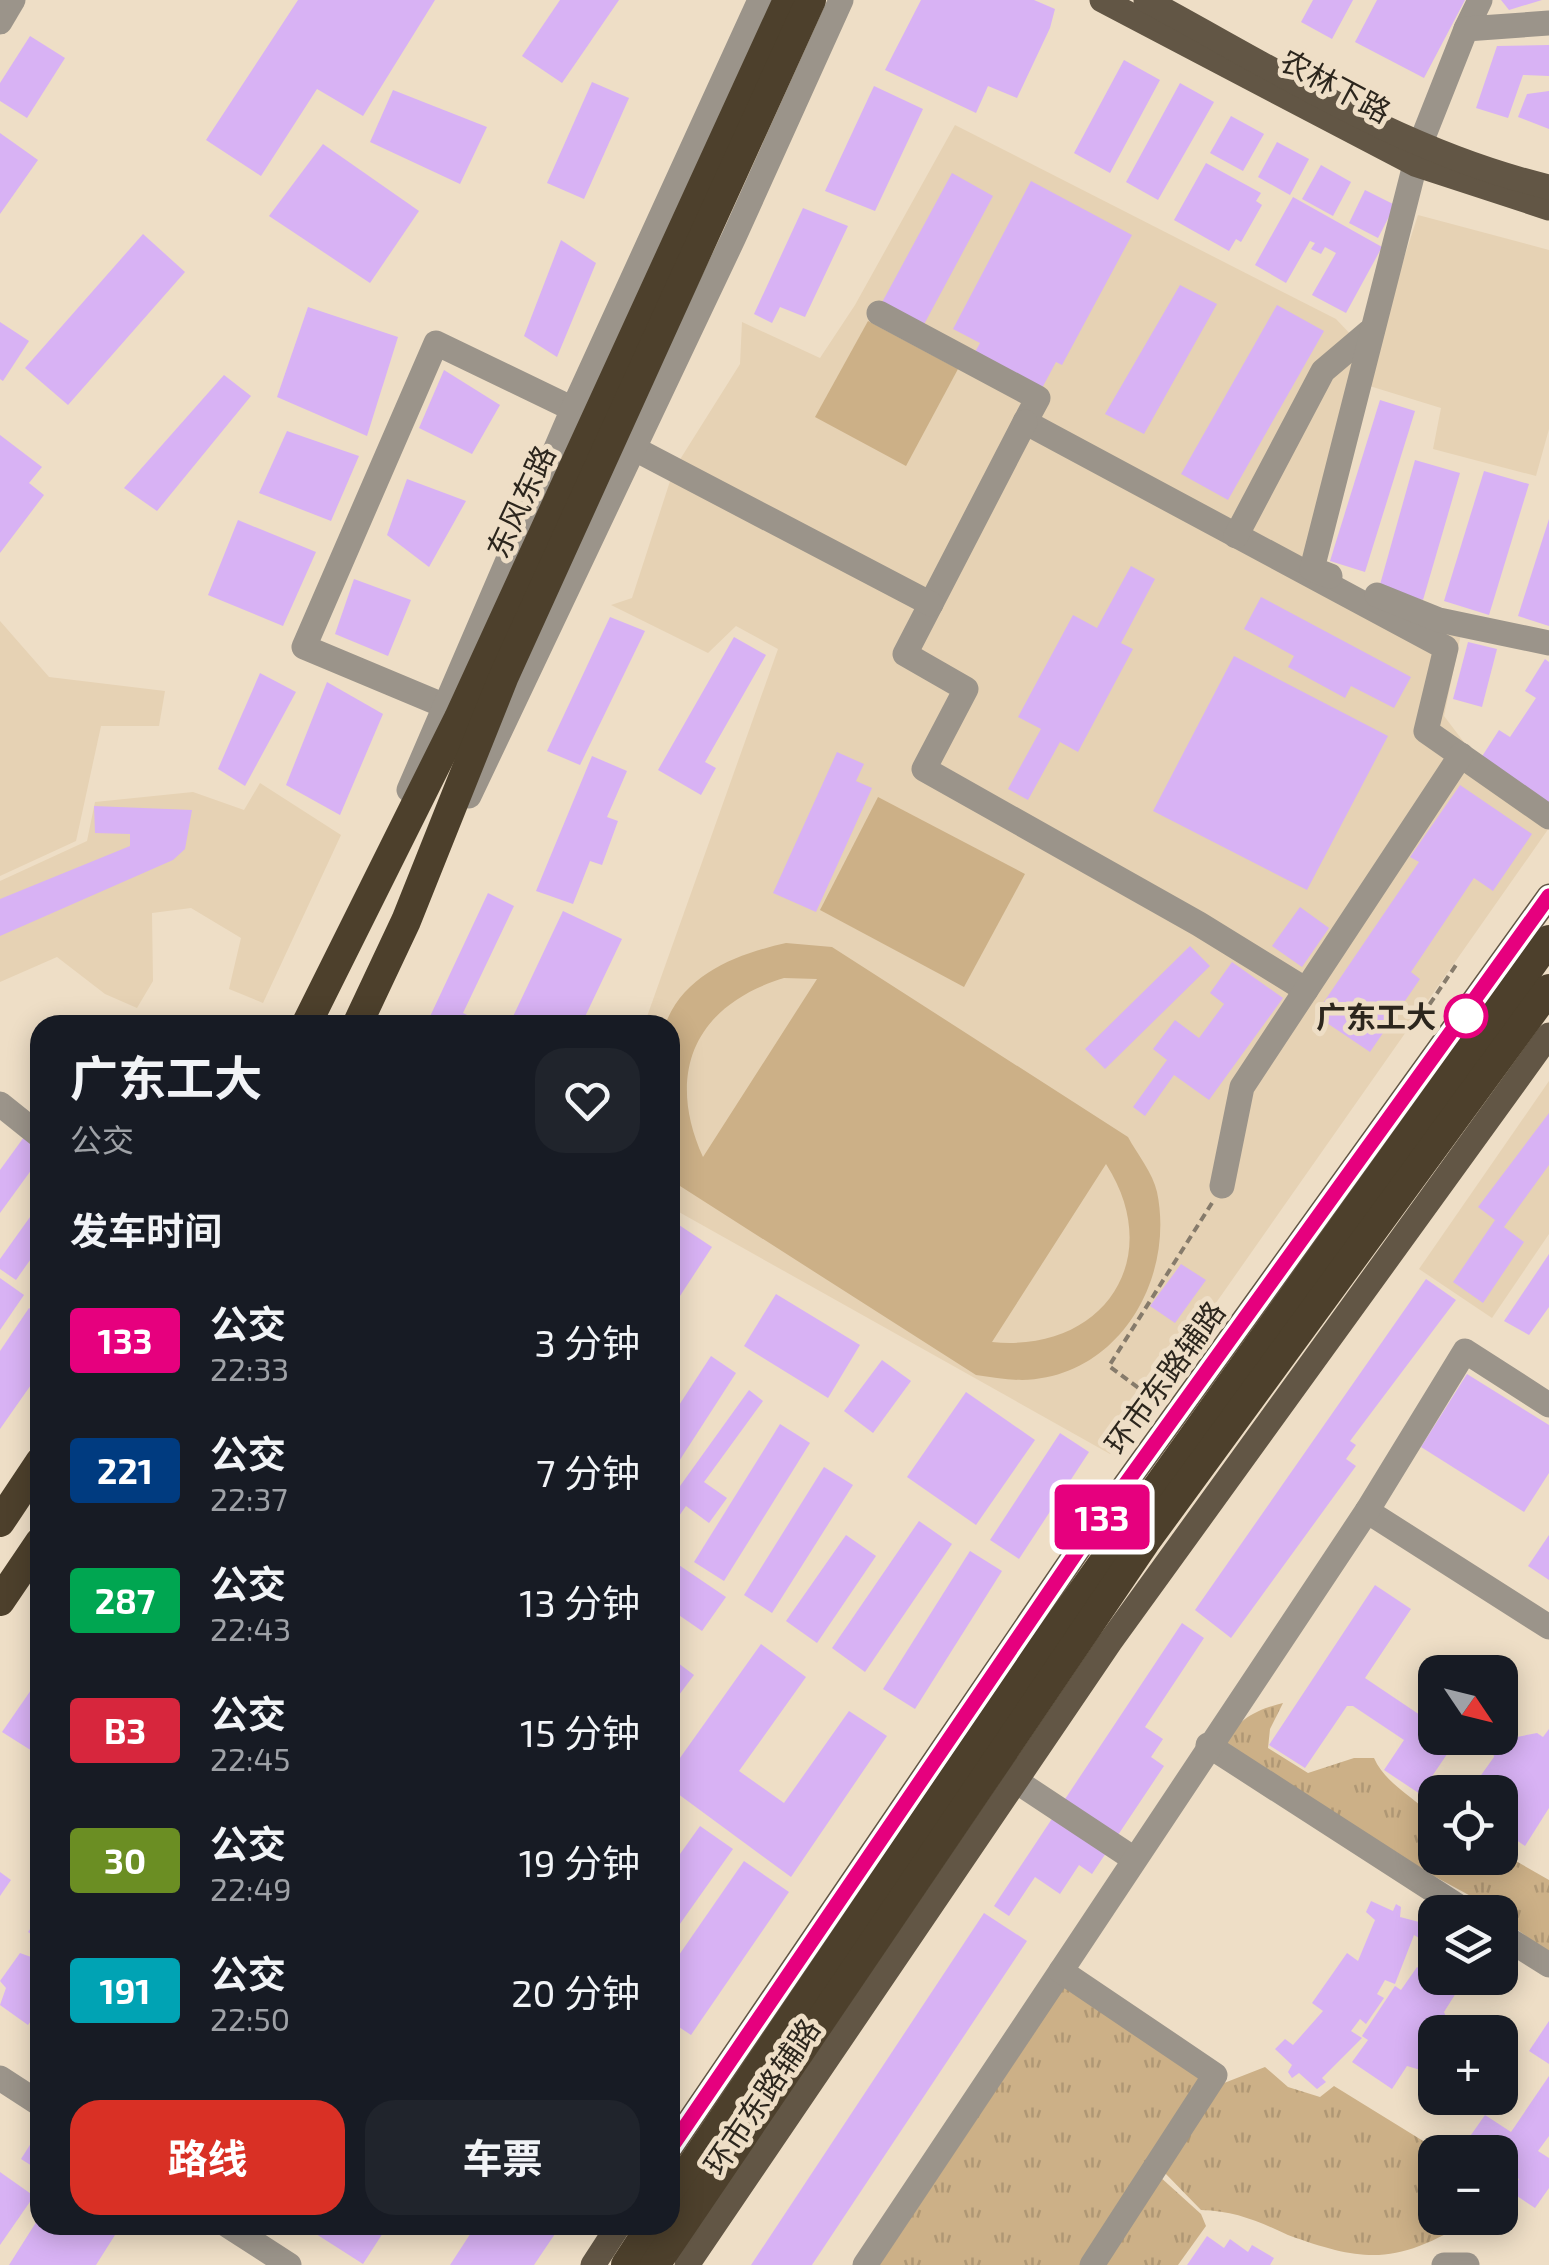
<!DOCTYPE html>
<html lang="zh">
<head>
<meta charset="utf-8">
<style>
  :root { --surface:#171b24; --page:#20242c; --text:#f1f3f6; --muted:#9ea1a6; --accent:#d93025 }
  body { margin:0; font-family:"Exo 2","Noto Sans SC",sans-serif; background:var(--page); color:var(--text); height:100vh; display:flex; flex-direction:column; font-size:38px; white-space:nowrap }
  * { box-sizing:border-box; margin:0 }
  p { font-size:32px; color:var(--muted) }
  .icon { flex:none; width:55px; height:55px; fill:none; stroke:currentColor; stroke-width:2; stroke-linecap:round; stroke-linejoin:round }
  .map { position:relative; flex:1; overflow:hidden }
  .panel { position:absolute; left:30px; top:1015px; width:650px; height:1220px; display:flex; flex-direction:column; background:var(--surface); border-radius:30px; box-shadow:0 5px 25px #0003 }
  .panel>* { flex:none }
  .badge { padding:0 20px; border-radius:8px; font-size:35px; line-height:65px }
  .needle { width:65px; rotate:125deg }
  .controls { position:absolute; left:1418px; top:1655px; display:grid; gap:20px }
  .controls a { display:grid; place-items:center; width:100px; height:100px; border-radius:20px; background:var(--surface); box-shadow:0 5px 25px #0003; font-size:50px }
  .map>.badge { position:absolute; translate:-50% -50%; box-shadow:0 0 0 5px #fff }
  h2 { padding:0 40px; font-size:38px; line-height:90px }
  .round { display:grid; place-items:center; flex:none; width:105px; height:105px; border-radius:30px; background:var(--page) }
  .head { display:flex; align-items:center; justify-content:space-between; height:170px; padding:0 40px }
  h1 { font-size:48px; font-weight:700; line-height:75px }
  .cta { display:flex; gap:20px; margin-top:auto; padding:20px 40px }
  .cta a { flex:1; height:115px; border-radius:30px; background:var(--accent); color:#fff; font-size:40px; font-weight:700; line-height:115px; text-align:center }
  .cta a+a { background:var(--page); color:var(--text) }
  ul { padding:0; list-style:none }
  li { display:flex; align-items:center; gap:30px; height:130px; padding:0 40px }
  li div { flex:1 }
  li b { display:block; font-size:38px }
  li em { font-style:normal }
  li .badge { min-width:110px; font-weight:700; text-align:center }
  .map>svg:first-child { display:block }
  .built { fill:#e6d2b4 }
  .grass { fill:url(#grass-tufts) }
  .green { fill:#ccb087; fill-rule:evenodd }
  .building { fill:#d8b2f4 }
  .lines { fill:none; stroke-linecap:round; stroke-linejoin:round }
  .path { stroke:#867b6b; stroke-width:4; stroke-dasharray:8 5; stroke-linecap:butt }
  .minor { stroke:#9b948a; stroke-width:25 }
  .major { stroke:#625645; stroke-width:25 }
  .highway { stroke:#4d402c; stroke-width:30 }
  .line-casing { stroke:#fff; stroke-width:22 }
  .line { stroke:#e6007e; stroke-width:15 }
  .stop-dot { fill:#fff; stroke:#e6007e; stroke-width:5 }
  .labels { text-anchor:middle; dominant-baseline:central; stroke-width:10; stroke-linejoin:round; paint-order:stroke }
  .street-label { font-size:30px; fill:#2c261d; stroke:#eedec6 }
  .stop-label { font-size:30px; font-weight:bold; fill:#2c261d; stroke:#eedec6; text-anchor:end }
</style>
</head>
<body>
<div class="map">
<svg width="1549" height="2265" viewBox="0 0 1549 2265">
  <defs>
    <pattern id="grass-tufts" width="24" height="20" patternUnits="userSpaceOnUse" patternTransform="scale(2.5)"><rect width="24" height="20" fill="#ccb087"/><path d="M3 7l-1-3M5 7V3M7 7l1-3M15 17l-1-3M17 17v-4M19 17l1-3" fill="none" stroke="#af9774"/></pattern>
  </defs>
  <rect width="100%" height="100%" fill="#eedec6"/>
  <g class="built">
    <path d="M955 125 1336 319 1356 340 1358 353 1303 568 1461 634 1444 716 1473 754 1549 828 1110 1454 670 1207V1025H644L778 649 736 626 708 653 611 605 632 598 674 469 740 364 742 322 820 358 855 305Z"/>
    <path d="M1418 215 1549 250V429L1536 476 1433 449 1441 408 1363 384Z"/>
    <path d="M0 621 49 677 165 691 159 726H101L76 841 0 876Z"/>
    <path d="M260 783 341 835 263 1003 229 989 241 938 191 908 152 913 153 981 137 1008 105 994 57 957 0 982V881L87 841 95 802 193 792 244 810Z"/>
    <path d="M1549 1081V1234L1492 1318 1419 1269Z"/>
  </g>
  <g class="grass">
    <path d="M1283 1703 1270 1729 1268 1748 1308 1773 1354 1758H1374C1386 1785 1415 1797 1435 1819V1858H1500V1852L1549 1880V1953L1500 1917V1912L1353 1832 1225 1745C1236 1719 1258 1709 1283 1703Z"/>
    <path d="M1060 1984 1204 2078 1081 2265H874Z"/>
    <path d="M1265 2067 1288 2087 1320 2097 1334 2086 1441 2152H1435V2218H1474C1399 2263 1370 2265 1288 2235 1258 2221 1235 2211 1201 2210L1164 2172 1219 2085Z"/>
    <path d="M1159 2176 1201 2214 1206 2226 1178 2265H1100Z"/>
  </g>
  <g class="green">
    <path d="M868 321 958 369 906 466 815 417Z"/>
    <path d="M878 797 1025 874 964 987 820 910Z"/>
    <path d="M786 943 832 947 1128 1137C1137 1154 1153 1173 1157 1192 1175 1278 1119 1378 1022 1380 1007 1380 991 1377 976 1375L680 1186 670 1167V1025H665C684 974 737 954 786 943ZM784 978 817 979 703 1157C665 1073 695 1005 784 978ZM1106 1164C1167 1259 1103 1353 992 1342Z"/>
  </g>
  <g class="building">
    <path d="M298 0H435L363 116 317 89 261 176 206 140Z"/>
    <path d="M560 0H619L562 83 522 56Z"/>
    <path d="M921 0H1034L1055 9 1050 28 1017 98 988 86 976 113 885 70Z"/>
    <path d="M1313 0H1353L1332 39 1301 22Z"/>
    <path d="M1377 0H1465L1424 78 1355 42Z"/>
    <path d="M1501 0H1542L1509 10Z"/>
    <path d="M30 36 65 58 27 118 0 101V83Z"/>
    <path d="M1549 45V76L1523 75 1508 118 1476 108 1497 46Z"/>
    <path d="M1124 60 1160 80 1110 173 1074 153Z"/>
    <path d="M592 82 629 98 584 199 547 183Z"/>
    <path d="M1180 83 1214 102 1158 200 1126 182Z"/>
    <path d="M874 86 923 109 875 211 825 191Z"/>
    <path d="M393 90 487 127 460 184 370 142Z"/>
    <path d="M1549 91V129L1518 117 1527 94Z"/>
    <path d="M1231 116 1264 134 1243 171 1210 153Z"/>
    <path d="M0 133 38 160 0 214Z"/>
    <path d="M1277 142 1309 159 1290 195 1258 177Z"/>
    <path d="M323 144 419 211 370 283 269 216Z"/>
    <path d="M1206 163 1261 193 1256 201 1262 205 1241 242 1236 239 1229 251 1174 220Z"/>
    <path d="M1321 165 1351 182 1333 216 1302 199Z"/>
    <path d="M952 173 993 196 921 330 879 308Z"/>
    <path d="M1031 181 1132 235 1062 365 1056 362 1041 390 974 354 980 343 953 329Z"/>
    <path d="M1365 190 1395 205 1378 238 1349 223Z"/>
    <path d="M1293 197 1382 247 1346 313 1312 295 1336 253 1325 247 1321 254 1311 249 1315 243 1310 241 1286 283 1255 265Z"/>
    <path d="M803 208 848 226 805 317 780 307 772 323 754 314Z"/>
    <path d="M143 234 185 272 68 405 25 368Z"/>
    <path d="M561 240 596 263 557 357 524 336Z"/>
    <path d="M1180 285 1217 304 1144 434 1105 414Z"/>
    <path d="M1277 305 1324 331 1228 500 1181 474Z"/>
    <path d="M308 307 398 337 367 436 277 397Z"/>
    <path d="M0 322 29 341 3 381 0 379Z"/>
    <path d="M444 370 500 405 472 454 419 428Z"/>
    <path d="M224 375 251 396 157 511 124 488Z"/>
    <path d="M1380 400 1415 411 1365 572 1330 561Z"/>
    <path d="M287 431 359 456 331 521 259 493Z"/>
    <path d="M0 435 42 467 29 483 44 495 0 553Z"/>
    <path d="M1415 460 1460 473 1423 600 1379 588Z"/>
    <path d="M1484 471 1529 484 1489 615 1444 601Z"/>
    <path d="M407 479 466 501 429 567 387 535Z"/>
    <path d="M1549 519V626L1518 616Z"/>
    <path d="M238 520 316 552 283 626 208 595Z"/>
    <path d="M1131 566 1155 579 1121 643 1133 649 1078 752 1060 742 1028 800 1008 789 1041 729 1018 717 1073 615 1097 628Z"/>
    <path d="M354 579 411 600 388 656 335 634Z"/>
    <path d="M1261 597 1411 677 1394 708 1351 686 1345 698 1288 667 1294 656 1244 629Z"/>
    <path d="M610 617 645 631 580 765 547 751Z"/>
    <path d="M734 637 766 655 705 762 716 768 701 795 658 770Z"/>
    <path d="M1468 642 1497 649 1482 707 1453 699Z"/>
    <path d="M1234 656 1388 736 1307 890 1153 811Z"/>
    <path d="M1545 659 1549 662V803L1481 758 1499 730 1510 737 1536 698 1525 691Z"/>
    <path d="M260 673 296 692 245 786 218 769Z"/>
    <path d="M327 682 383 714 340 815 286 785Z"/>
    <path d="M837 752 864 764 856 781 872 788 816 912 773 893Z"/>
    <path d="M592 756 627 771 607 817 618 821 602 865 590 861 573 904 536 891Z"/>
    <path d="M1460 785 1532 834 1493 891 1474 878 1411 972 1420 979 1370 1052 1315 1015 1419 862 1410 857Z"/>
    <path d="M94 806 192 810 185 849 173 860 0 936V899L130 846V834L95 833Z"/>
    <path d="M488 893 514 906 463 1013 488 1025H426Z"/>
    <path d="M1300 907 1329 928 1302 967 1272 946Z"/>
    <path d="M563 911 622 939 581 1025H509Z"/>
    <path d="M1190 946 1210 966 1105 1069 1085 1049Z"/>
    <path d="M1232 962 1283 998 1209 1100 1174 1075 1145 1116 1133 1107 1167 1060 1153 1049 1175 1020 1199 1038 1224 1004 1210 993Z"/>
    <path d="M1549 1113V1165L1504 1227 1524 1242 1483 1303 1453 1282 1495 1220 1478 1207Z"/>
    <path d="M24 1137 40 1148V1158L0 1213V1170Z"/>
    <path d="M40 1203V1246L16 1280 0 1269V1259Z"/>
    <path d="M670 1219 712 1247 680 1296 670 1290Z"/>
    <path d="M1549 1254V1307L1529 1335 1504 1321Z"/>
    <path d="M1181 1264 1206 1280 1175 1323 1150 1306Z"/>
    <path d="M0 1278 24 1295 0 1330Z"/>
    <path d="M1426 1279 1456 1300 1350 1441 1356 1445 1346 1459 1356 1466 1231 1638 1195 1610Z"/>
    <path d="M776 1294 860 1345 828 1398 744 1346Z"/>
    <path d="M29 1308 40 1316V1372L0 1429V1351Z"/>
    <path d="M711 1356 736 1373 674 1469 670 1466V1419Z"/>
    <path d="M882 1360 911 1381 873 1433 844 1411Z"/>
    <path d="M1467 1374 1549 1425V1473L1524 1512 1421 1447Z"/>
    <path d="M749 1390 763 1401 704 1482 727 1498 709 1523 686 1506 670 1529V1500Z"/>
    <path d="M966 1392 1035 1440 976 1525 907 1477Z"/>
    <path d="M780 1424 810 1443 724 1581 694 1562Z"/>
    <path d="M1060 1433 1089 1452 1019 1559 990 1540Z"/>
    <path d="M824 1467 853 1485 772 1613 744 1595Z"/>
    <path d="M919 1521 952 1544 865 1672 832 1648Z"/>
    <path d="M846 1535 876 1556 817 1643 786 1621Z"/>
    <path d="M1549 1535V1580L1528 1566Z"/>
    <path d="M970 1551 1002 1571 915 1709 883 1689Z"/>
    <path d="M670 1559 726 1597 702 1631 670 1609Z"/>
    <path d="M1375 1585 1411 1609 1365 1678 1420 1715 1435 1693V1738H1458L1420 1794 1384 1770 1404 1740 1353 1706H1347L1305 1768 1269 1745Z"/>
    <path d="M1182 1623 1204 1638 1145 1727 1163 1739 1151 1757 1164 1766 1092 1874 1079 1865 1060 1894 1035 1877 1009 1916 994 1906Z"/>
    <path d="M761 1644 806 1677 739 1771 784 1803 849 1711 887 1736 791 1877 670 1788V1772Z"/>
    <path d="M670 1657 694 1675 670 1707Z"/>
    <path d="M40 1677V1756L2 1732Z"/>
    <path d="M1549 1729V1808L1525 1846 1500 1829V1792H1469L1494 1757 1491 1742 1537 1733 1543 1737Z"/>
    <path d="M700 1826 733 1849 670 1938V1868Z"/>
    <path d="M744 1861 789 1892 691 2035 670 2021V1968Z"/>
    <path d="M0 1872 11 1880 0 1896Z"/>
    <path d="M1371 1901 1393 1911 1396 1904 1401 1907 1400 1917 1423 1923 1419 1938 1414 1935 1395 1984 1385 1980 1377 1994 1384 1998 1366 2024 1360 2019 1351 2031 1362 2038 1322 2078 1326 2082 1317 2089 1299 2073 1292 2078 1288 2072 1292 2065 1275 2049 1285 2039 1293 2045 1323 2011 1312 2003 1347 1953 1358 1961 1375 1920 1366 1912Z"/>
    <path d="M984 1913 1027 1941 812 2265H751Z"/>
    <path d="M37 1919 40 1921V1940L28 1932Z"/>
    <path d="M40 1945V2008L28 2025 0 2005 6 1988 0 1981 20 1953 31 1957Z"/>
    <path d="M1417 1967 1456 1993 1444 2012 1452 2030 1435 2032V2055L1424 2071 1407 2066 1392 2089 1352 2062 1368 2040 1362 2036 1395 1986 1401 1990Z"/>
    <path d="M1549 2021V2064L1529 2051Z"/>
    <path d="M1549 2076V2136L1538 2151 1549 2158V2188L1535 2208 1511 2192 1519 2179 1500 2166V2152H1459L1485 2115 1511 2132Z"/>
    <path d="M40 2129V2171L21 2159Z"/>
    <path d="M0 2172 34 2196 0 2245Z"/>
    <path d="M40 2216V2225H100L115 2235 96 2265H9Z"/>
    <path d="M302 2225H388L363 2264Z"/>
    <path d="M476 2225H561L534 2265H450Z"/>
    <path d="M1207 2236 1224 2248 1230 2239 1248 2252 1252 2245 1274 2258 1270 2265H1187Z"/>
  </g>
  <g class="lines">
    <g class="path">
      <path d="M1415 1026 1458 962"/>
      <path d="M1159 1403 1109 1366 1212 1203"/>
    </g>
    <g class="minor">
      <path d="M0 22 13 0"/>
      <path d="M1466 29 1480 0"/>
      <path d="M879 313 1038 398 1025 422 1446 648 1426 731 1549 817"/>
      <path d="M1025 422 905 654 966 689 924 769 1199 924 1306 990"/>
      <path d="M635 449 931 604"/>
      <path d="M1236 536 1323 371 1369 332"/>
      <path d="M1330 576 1312 569 1420 145 1466 29 1549 23"/>
      <path d="M1377 595 1439 620 1549 643"/>
      <path d="M445 706 304 647 436 343 573 409"/>
      <path d="M409 790 573 409 760 0"/>
      <path d="M469 796 734 237 841 0"/>
      <path d="M0 1104 40 1136"/>
      <path d="M1222 1186 1242 1087 1461 755"/>
      <path d="M1367 1511 1549 1627"/>
      <path d="M1208 1745 1467 1912"/>
      <path d="M1001 1771 1134 1859"/>
      <path d="M1500 1934 1549 1965"/>
      <path d="M0 2078 40 2104"/>
      <path d="M227 2225 289 2265"/>
      <path d="M865 2265 1061 1971"/>
      <path d="M1092 2265 1215 2075 1061 1971 1367 1511 1465 1351 1549 1405"/>
      <path d="M1444 2265H1467"/>
    </g>
    <g class="major">
      <path d="M1102 0 1415 164 1549 208"/>
      <path d="M1146 0C1276 70 1404 153 1549 187"/>
      <path d="M670 2149 1078 1550 1549 896"/>
      <path d="M593 2265 619 2225"/>
      <path d="M687 2265 1110 1642 1549 1035"/>
    </g>
    <g class="highway">
      <path d="M306 1025 459 718 788 0"/>
      <path d="M357 1025 406 921 504 676 811 0"/>
      <path d="M0 1522 40 1462"/>
      <path d="M0 1601 40 1542"/>
      <path d="M670 2198 1031 1664 1549 940"/>
      <path d="M626 2265 652 2225"/>
      <path d="M655 2265 1145 1542 1549 989"/>
    </g>
  </g>
  <g class="lines">
    <defs>
      <path id="line" d="M670 2149 1078 1550 1549 896"/>
    </defs>
    <use href="#line" class="line-casing"/>
    <use href="#line" class="line"/>
  </g>
  <circle class="stop-dot" cx="1466" cy="1016" r="20"/>
  <g class="labels">
    <g class="street-label">
      <text transform="translate(1336 85) rotate(28)">农林下路</text>
      <text transform="translate(520 501) rotate(-65)">东风东路</text>
      <text transform="translate(1164 1377) rotate(-54)">环市东路辅路</text>
      <text transform="translate(761 2096) rotate(-56)">环市东路辅路</text>
    </g>
    <g class="stop-label">
      <text x="1436" y="1016">广东工大</text>
    </g>
  </g>
</svg>
<div class="controls">
<a><svg class="needle" viewBox="-14 -14 28 28"><path d="M0-13l5 13h-10z" fill="#e53935"/><path d="M0 13l5-13h-10z" fill="#9ea1a6"/></svg></a>
<a><svg class="icon" aria-label="locate" viewBox="0 0 24 24"><circle cx="12" cy="12" r="6"/><path d="M12 2v4M12 18v4M2 12h4M18 12h4"/></svg></a>
<a><svg class="icon" aria-label="layers" viewBox="0 0 24 24"><path d="M12 4l9 5-9 5-9-5zM3 14l9 5 9-5"/></svg></a>
<a>+</a>
<a>−</a>
</div>
<b class="badge" style="left:1102px;top:1517px;background:#e6007e;color:#fff">133</b>
<section class="panel">
<div class="head"><div><h1>广东工大</h1><p>公交</p></div><a class="round"><svg class="icon" aria-label="heart" viewBox="0 0 24 24"><path d="M12 20l-8-8c-3-5 5-10 8-4 3-6 11-1 8 4z"/></svg></a></div>
<h2>发车时间</h2>
<ul>
<li><span class="badge" style="background:#e6007e;color:#fff">133</span><div><b>公交</b><p>22:33</p></div><em>3 分钟</em></li>
<li><span class="badge" style="background:#003b80;color:#fff">221</span><div><b>公交</b><p>22:37</p></div><em>7 分钟</em></li>
<li><span class="badge" style="background:#00a651;color:#fff">287</span><div><b>公交</b><p>22:43</p></div><em>13 分钟</em></li>
<li><span class="badge" style="background:#d7263d;color:#fff">B3</span><div><b>公交</b><p>22:45</p></div><em>15 分钟</em></li>
<li><span class="badge" style="background:#6b8e23;color:#fff">30</span><div><b>公交</b><p>22:49</p></div><em>19 分钟</em></li>
<li><span class="badge" style="background:#00a3b4;color:#fff">191</span><div><b>公交</b><p>22:50</p></div><em>20 分钟</em></li>
</ul>
<div class="cta"><a>路线</a><a>车票</a></div>
</section>
</div>
</body>
</html>
